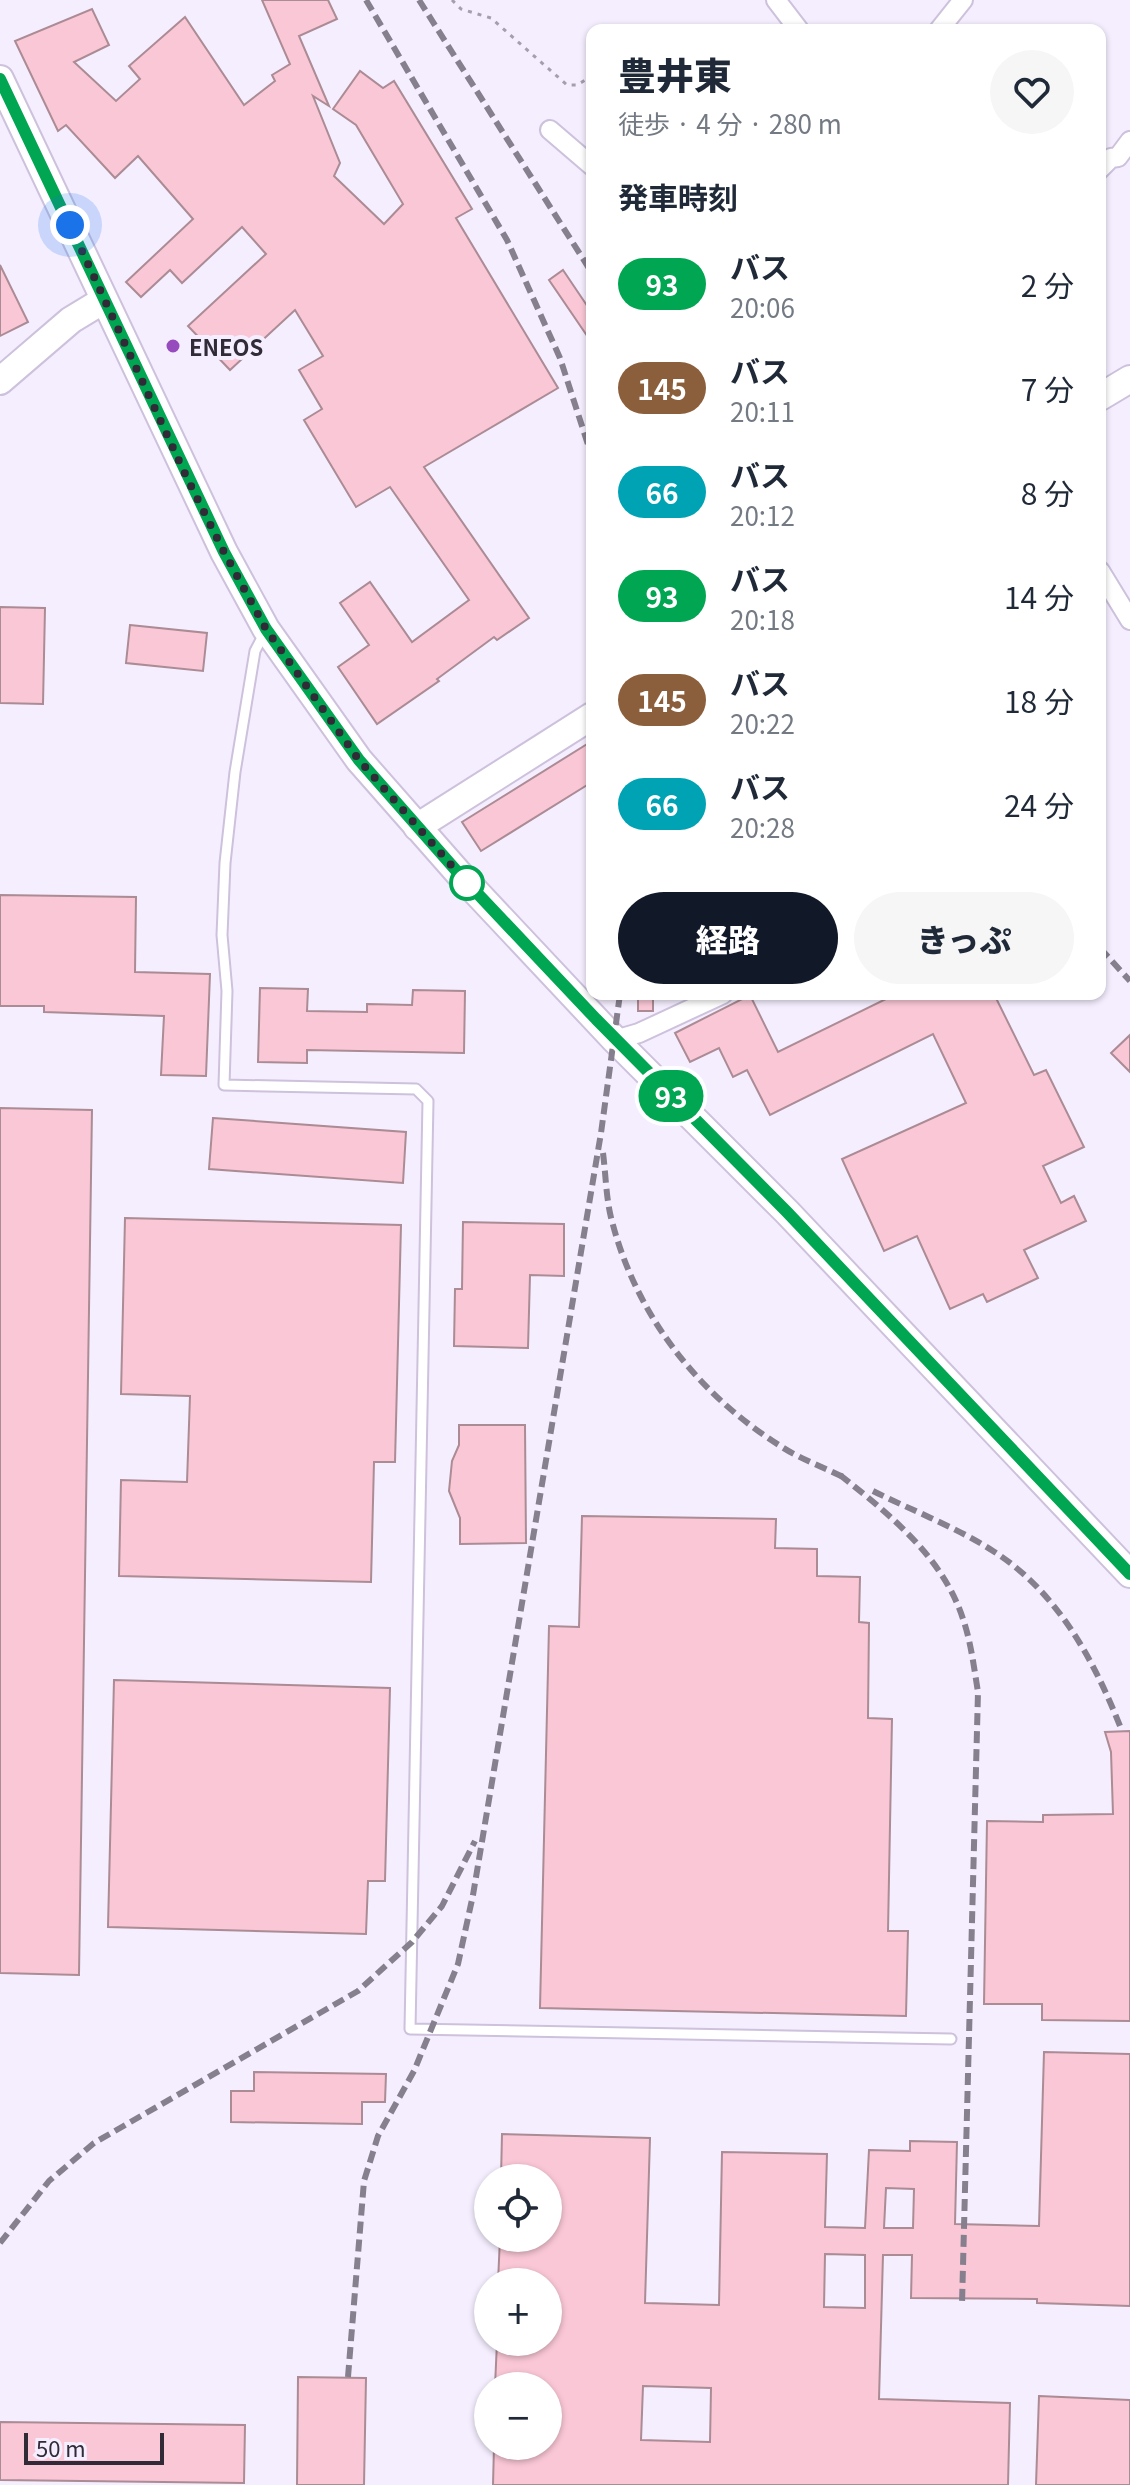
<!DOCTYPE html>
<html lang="ja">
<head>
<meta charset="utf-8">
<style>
  :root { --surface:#fff; --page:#f6f6f7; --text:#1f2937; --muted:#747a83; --accent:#111827 }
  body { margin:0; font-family:Georgia,"Noto Sans JP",serif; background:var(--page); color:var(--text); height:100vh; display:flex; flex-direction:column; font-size:30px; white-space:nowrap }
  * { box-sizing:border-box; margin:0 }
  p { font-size:26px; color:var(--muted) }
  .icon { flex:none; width:44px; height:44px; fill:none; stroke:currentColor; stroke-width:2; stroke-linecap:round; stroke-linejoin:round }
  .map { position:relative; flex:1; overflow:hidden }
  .sheet { position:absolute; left:586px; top:24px; width:520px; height:976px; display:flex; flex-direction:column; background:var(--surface); border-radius:16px; box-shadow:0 2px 6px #0004 }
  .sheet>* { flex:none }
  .badge { padding:0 16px; border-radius:26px; font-size:28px; line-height:52px }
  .controls { position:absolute; left:474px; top:2164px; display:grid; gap:16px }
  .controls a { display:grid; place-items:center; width:88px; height:88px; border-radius:50%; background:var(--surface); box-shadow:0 2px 6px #0004; font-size:40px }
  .scale { position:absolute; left:24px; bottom:20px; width:140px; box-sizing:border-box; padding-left:8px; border:4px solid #302b36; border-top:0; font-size:22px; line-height:28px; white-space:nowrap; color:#302b36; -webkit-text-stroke:6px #f5eeff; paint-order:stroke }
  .you { position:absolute; width:40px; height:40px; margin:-20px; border:6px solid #fff; border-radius:50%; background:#1a73e8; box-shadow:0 0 0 12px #1a73e833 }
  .map>.badge { position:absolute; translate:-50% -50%; box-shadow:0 0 0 4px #fff }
  h2 { padding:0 32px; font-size:30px; line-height:72px }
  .round { display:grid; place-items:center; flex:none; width:84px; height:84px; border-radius:42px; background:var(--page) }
  .head { display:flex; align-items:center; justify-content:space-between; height:136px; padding:0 32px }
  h1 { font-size:38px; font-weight:800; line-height:60px }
  .button { display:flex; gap:16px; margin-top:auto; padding:16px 32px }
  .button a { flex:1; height:92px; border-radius:48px; background:var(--accent); color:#fff; font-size:32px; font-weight:800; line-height:92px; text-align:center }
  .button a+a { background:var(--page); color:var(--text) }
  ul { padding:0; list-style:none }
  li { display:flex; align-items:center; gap:24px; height:104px; padding:0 32px }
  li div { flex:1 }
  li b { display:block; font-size:30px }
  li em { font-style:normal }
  li .badge { min-width:88px; font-weight:700; text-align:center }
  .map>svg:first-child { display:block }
  .building { fill:#fac7d6; stroke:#ab8b94; stroke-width:2; fill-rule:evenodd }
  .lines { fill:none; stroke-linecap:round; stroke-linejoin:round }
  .lane-casing { stroke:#cdc1dc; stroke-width:13 }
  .street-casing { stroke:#cdc1dc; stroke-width:22 }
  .secondary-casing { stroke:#cdc1dc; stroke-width:30 }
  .path { stroke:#a49ead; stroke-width:3; stroke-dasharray:4 6; stroke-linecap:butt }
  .lane { stroke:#fff; stroke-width:9 }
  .street { stroke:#fff; stroke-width:18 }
  .secondary { stroke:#fff; stroke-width:26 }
  .rail { stroke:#86808e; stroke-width:6; stroke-dasharray:12 6; stroke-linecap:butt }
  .line-casing { stroke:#fff; stroke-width:18 }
  .line { stroke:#00a651; stroke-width:12 }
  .walk { stroke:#302b36; stroke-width:8; stroke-dasharray:0 14.4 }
  .poi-dot { fill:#974cbe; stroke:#f5eeff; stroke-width:3 }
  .stop-dot { fill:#fff; stroke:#00a651; stroke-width:4 }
  .labels { text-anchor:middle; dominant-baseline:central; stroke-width:8; stroke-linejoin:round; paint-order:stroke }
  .poi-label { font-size:22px; font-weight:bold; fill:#302b36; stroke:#f5eeff; text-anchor:start }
</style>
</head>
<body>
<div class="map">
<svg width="1130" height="2485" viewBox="0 0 1130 2485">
  <rect width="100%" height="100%" fill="#f5eeff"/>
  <g class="building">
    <path d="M262 0H328L337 19 299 36 329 106 313 96 340 163 334 176 384 224 403 204 356 125 333 109 360 71 383 88 394 81 472 209 456 218 558 388 424 467 529 618 497 640 494 637 437 679 439 681 377 724 338 667 369 645 340 603 370 582 412 642 469 600 390 487 356 507 304 420 322 409 299 370 323 356 295 310 230 370 188 326 266 254 242 227 182 283 170 270 141 297 126 282 193 219 138 156 115 178 66 125 58 131 15 41 92 9 109 45 74 62 116 101 140 79 129 66 185 17 244 105 275 81 272 75 290 64Z"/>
    <path d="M0 265 28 322 0 336Z"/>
    <path d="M563 270 592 313V343L549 280Z"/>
    <path d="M0 607 45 608 43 704 0 703Z"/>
    <path d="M130 625 207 633 203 671 126 663Z"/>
    <path d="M592 741V782L481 851 462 822Z"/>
    <path d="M0 895 136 897 135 972 210 974 206 1076 161 1075 164 1016 44 1012V1006H0Z"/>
    <path d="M260 988 308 989 307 1011 367 1012V1004L412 1005 413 990 465 991 464 1053 307 1050V1063L258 1062Z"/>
    <rect x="638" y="994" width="15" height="17"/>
    <path d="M896 994H994L1034 1075 1046 1070 1084 1147 1043 1166 1061 1203 1074 1196 1086 1221 1024 1250 1038 1278 987 1302 983 1294 950 1309 917 1236 884 1251 842 1159 966 1103 933 1034 770 1115 747 1070 733 1077 719 1048 690 1062 675 1033 750 995 778 1052Z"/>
    <path d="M1130 1035V1072L1111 1053Z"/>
    <path d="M0 1108 92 1110 79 1975 0 1973Z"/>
    <path d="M213 1118 406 1132 403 1183 209 1169Z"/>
    <path d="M125 1218 401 1225 395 1462H374L371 1582 119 1576 121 1480 187 1482 190 1396 121 1394Z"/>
    <path d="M463 1222 564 1224V1276L530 1275 528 1348 454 1346 455 1289H462Z"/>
    <path d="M459 1425H525L526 1543 460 1544V1518L449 1491 452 1461 459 1445Z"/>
    <path d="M582 1516 776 1519 775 1548 817 1549V1576L860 1577 859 1622 869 1623 868 1718 892 1719 888 1931H908L906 2016 540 2008 549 1626 579 1627Z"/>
    <path d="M114 1680 390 1688 385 1881H368L366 1934 108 1927Z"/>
    <path d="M1130 1731V2021L1042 2020V2004H984L987 1821 1043 1822V1815L1113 1814 1111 1752 1105 1732Z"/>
    <path d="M1044 2052 1130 2054V2306L1037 2303V2299L911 2298 912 2255H883L879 2399 1010 2403 1008 2485H493L494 2446H548V2386H495L497 2342H548V2282H498L500 2238H548V2178H501L502 2134 650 2138 645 2303 719 2305 722 2152 827 2154 825 2227 865 2228 869 2150 910 2151V2141L957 2142 955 2224 1039 2226ZM886 2188 914 2189 913 2228H884ZM825 2254 865 2255V2308L824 2307ZM643 2386 711 2388 710 2442 641 2440Z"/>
    <path d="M254 2072 386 2074 385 2102H362V2124L231 2122V2091H254Z"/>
    <path d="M298 2377 366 2378 364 2485H297Z"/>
    <path d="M1039 2396 1130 2400V2485H1036Z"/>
    <path d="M0 2422 245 2425 244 2483 0 2480Z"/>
  </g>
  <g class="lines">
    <defs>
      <path id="lane" d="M265 632 255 651 235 772 225 863 222 935 227 991 224 1085 416 1089 428 1101 410 2029 951 2039"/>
      <g id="street">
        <path d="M776 0 799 30"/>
        <path d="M939 30 963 0"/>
        <path d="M550 130 592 166"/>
        <path d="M1100 169 1111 158 1118 157 1130 141"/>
        <path d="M1100 571 1130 620"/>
        <path d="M615 1040 639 1033 723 994"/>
      </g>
      <g id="secondary">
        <path d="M0 79 224 552 266 629 359 760 461 876 615 1040 787 1212 1130 1574"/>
        <path d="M0 381 71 320 104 300"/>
        <path d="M1100 397 1130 379"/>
        <path d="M417 827 592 716"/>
      </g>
    </defs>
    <use href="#lane" class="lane-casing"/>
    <use href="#street" class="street-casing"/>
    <use href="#secondary" class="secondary-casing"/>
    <path class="path" d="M452 0 461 9 491 18 567 85H577L592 76"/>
    <use href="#lane" class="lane"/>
    <use href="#street" class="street"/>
    <use href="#secondary" class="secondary"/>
    <g class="rail">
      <path d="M366 0 507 240 560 358 592 457"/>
      <path d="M419 0 592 273"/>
      <path d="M1100 948 1130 981"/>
      <path d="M603 1153C606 1176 606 1202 613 1225 638 1318 700 1396 782 1447 802 1460 826 1468 847 1479"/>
      <path d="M840 1475C889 1514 943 1557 963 1619 971 1642 974 1668 978 1692L962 2304"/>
      <path d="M873 1491C911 1510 958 1528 993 1551 1058 1592 1095 1662 1122 1731"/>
      <path d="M0 2243 49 2181 94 2143 358 1991 412 1942 442 1906 475 1841"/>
      <path d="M348 2377 364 2181 378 2136 414 2071 458 1964 473 1895 601 1133 620 994"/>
    </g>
  </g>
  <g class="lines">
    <defs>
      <path id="line" d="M0 79 224 552 266 629 359 760 461 876 596 1019 787 1212 1130 1574"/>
    </defs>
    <use href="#line" class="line-casing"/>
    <use href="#line" class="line"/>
    <path class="walk" d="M70 225 186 476 224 552 266 629 359 760 467 883"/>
  </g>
  <circle class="poi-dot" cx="173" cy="346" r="8"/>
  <circle class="stop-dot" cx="467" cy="883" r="16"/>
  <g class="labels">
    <g class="poi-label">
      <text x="189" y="346">ENEOS</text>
    </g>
  </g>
</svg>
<div class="controls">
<a><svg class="icon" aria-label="locate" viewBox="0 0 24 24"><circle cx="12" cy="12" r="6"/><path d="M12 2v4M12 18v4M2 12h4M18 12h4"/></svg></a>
<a>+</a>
<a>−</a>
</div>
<div class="scale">50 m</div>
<div class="you" style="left:70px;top:225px"></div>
<b class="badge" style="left:671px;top:1096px;background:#00a651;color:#fff">93</b>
<section class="sheet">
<div class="head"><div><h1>豊井東</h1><p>徒歩 · 4 分 · 280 m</p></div><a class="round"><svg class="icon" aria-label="heart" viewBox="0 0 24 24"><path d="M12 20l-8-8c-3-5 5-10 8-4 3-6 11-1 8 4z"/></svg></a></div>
<h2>発車時刻</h2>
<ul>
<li><span class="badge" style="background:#00a651;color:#fff">93</span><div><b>バス</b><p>20:06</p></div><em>2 分</em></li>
<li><span class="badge" style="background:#8b5e3c;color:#fff">145</span><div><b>バス</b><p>20:11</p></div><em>7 分</em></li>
<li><span class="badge" style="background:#00a3b4;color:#fff">66</span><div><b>バス</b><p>20:12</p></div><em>8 分</em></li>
<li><span class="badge" style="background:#00a651;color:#fff">93</span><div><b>バス</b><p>20:18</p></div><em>14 分</em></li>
<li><span class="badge" style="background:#8b5e3c;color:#fff">145</span><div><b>バス</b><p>20:22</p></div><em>18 分</em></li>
<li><span class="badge" style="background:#00a3b4;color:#fff">66</span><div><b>バス</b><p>20:28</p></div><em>24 分</em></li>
</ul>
<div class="button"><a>経路</a><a>きっぷ</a></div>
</section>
</div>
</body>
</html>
